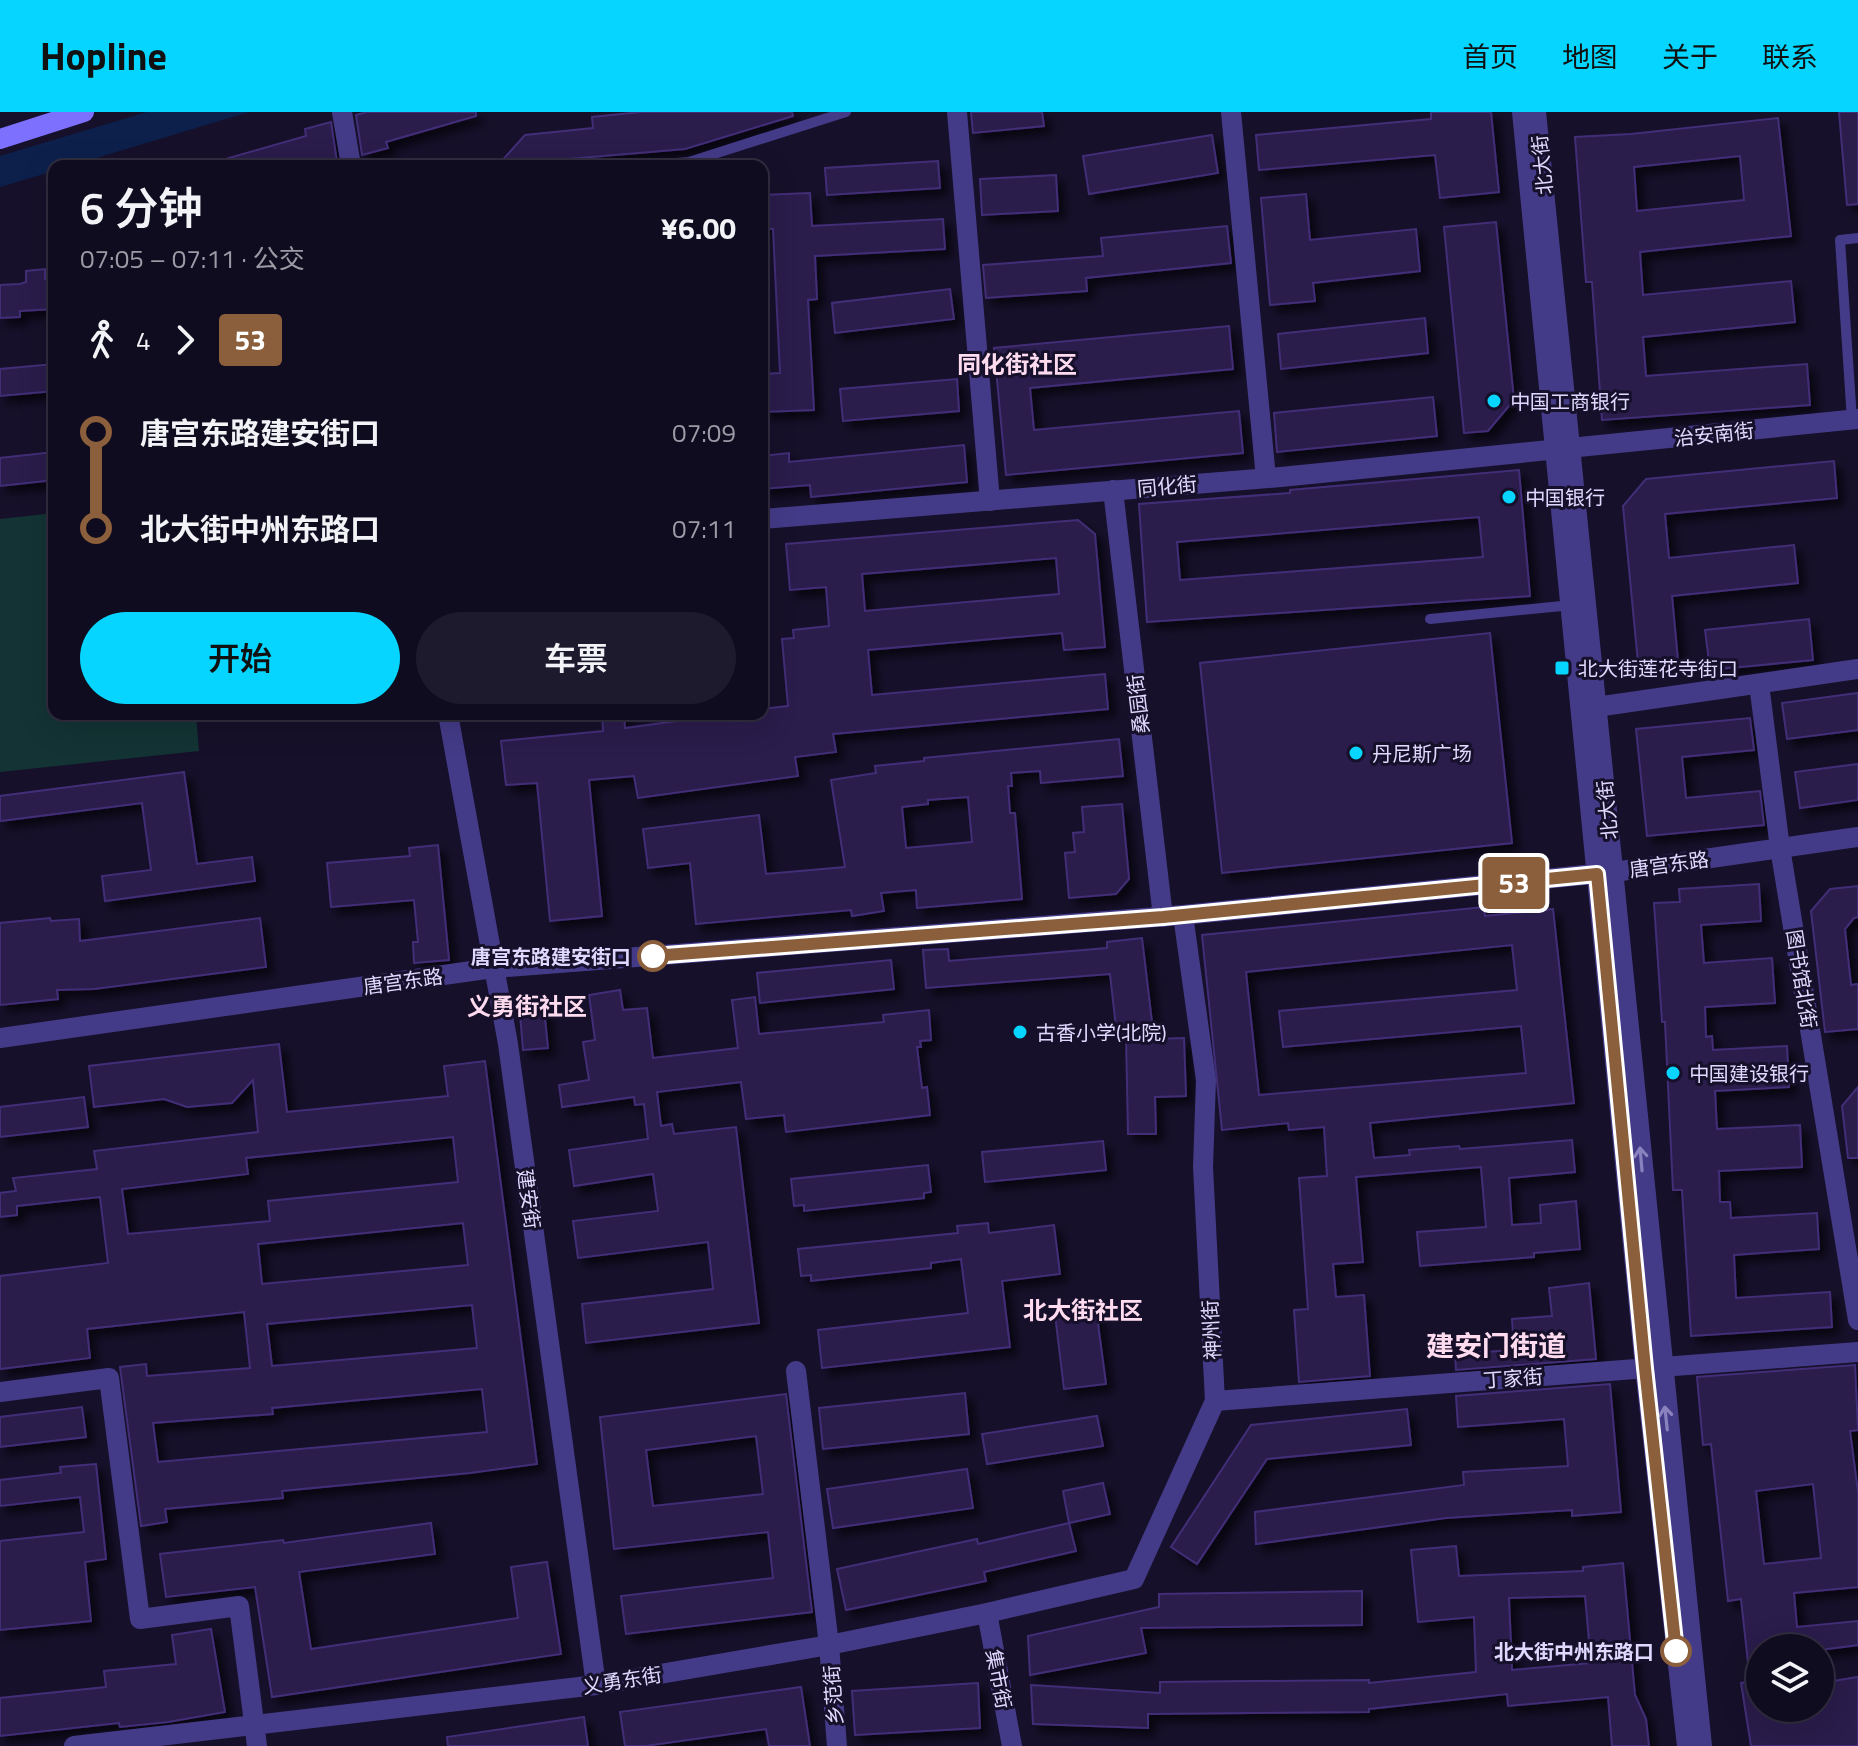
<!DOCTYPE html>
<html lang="zh">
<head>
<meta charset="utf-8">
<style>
  :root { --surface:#100c20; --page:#1e1a2d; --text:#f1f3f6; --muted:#9c9ba5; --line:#302c3e; --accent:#05d5ff }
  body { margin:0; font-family:"Titillium Web","Noto Sans SC",sans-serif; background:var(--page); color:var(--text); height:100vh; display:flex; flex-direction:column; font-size:30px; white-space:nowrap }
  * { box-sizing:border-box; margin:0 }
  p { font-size:26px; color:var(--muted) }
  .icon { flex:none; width:44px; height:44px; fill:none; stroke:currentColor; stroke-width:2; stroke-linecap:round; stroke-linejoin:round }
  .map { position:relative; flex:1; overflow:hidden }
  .details { position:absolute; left:48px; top:48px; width:720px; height:560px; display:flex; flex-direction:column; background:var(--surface); border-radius:16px; box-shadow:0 8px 32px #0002,0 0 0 2px var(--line) }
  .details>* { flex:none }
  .badge { padding:0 16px; border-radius:6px; font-size:28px; line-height:52px }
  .controls { position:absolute; left:1746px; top:1522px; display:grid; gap:16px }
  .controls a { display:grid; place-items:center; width:88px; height:88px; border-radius:50%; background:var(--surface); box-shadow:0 8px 32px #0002,0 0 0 2px var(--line); font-size:40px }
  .map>.badge { position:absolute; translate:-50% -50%; box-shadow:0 0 0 4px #fff }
  .legs { display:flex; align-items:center; gap:12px; height:88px; padding:0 32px; font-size:26px }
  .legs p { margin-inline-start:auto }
  .summary { display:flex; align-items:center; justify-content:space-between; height:136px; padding:0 32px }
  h1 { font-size:44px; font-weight:600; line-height:60px }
  .cta { display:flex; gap:16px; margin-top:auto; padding:16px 32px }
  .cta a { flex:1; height:92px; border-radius:48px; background:var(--accent); color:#111; font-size:32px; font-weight:600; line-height:92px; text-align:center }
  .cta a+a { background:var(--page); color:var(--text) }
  ul { padding:0 32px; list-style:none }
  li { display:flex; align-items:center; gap:28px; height:96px; font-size:30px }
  li i { display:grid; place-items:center; width:12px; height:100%; margin:0 10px; background:currentColor }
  li i::after { content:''; width:20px; height:20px; margin:-10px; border:6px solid; border-radius:50%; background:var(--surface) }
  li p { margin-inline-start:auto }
  li:first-child i { background:linear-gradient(#0000 50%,currentColor 0) }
  li:last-child i { background:linear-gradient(currentColor 50%,#0000 0) }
  header { display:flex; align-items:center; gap:48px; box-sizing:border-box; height:112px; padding:0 40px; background:var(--accent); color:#111 }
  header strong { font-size:38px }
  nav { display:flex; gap:44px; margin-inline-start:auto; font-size:28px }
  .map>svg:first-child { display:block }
  .green { fill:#133334 }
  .water { fill:#0d204c }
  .building { fill:#291c4b; stroke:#422e77; stroke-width:2; fill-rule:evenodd; filter:url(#shadow) }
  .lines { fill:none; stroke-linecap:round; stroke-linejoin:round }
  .service { stroke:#443b88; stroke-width:10 }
  .minor { stroke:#443b88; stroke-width:20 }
  .tertiary { stroke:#443b88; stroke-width:20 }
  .secondary { stroke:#7d70ff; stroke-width:20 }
  .oneway { stroke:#8a82be }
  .line-1-casing { stroke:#fff; stroke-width:18 }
  .line-1 { stroke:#8b5e3c; stroke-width:12 }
  .poi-dot { fill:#05d5ff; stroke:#16102a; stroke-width:3 }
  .stop-1-dot { fill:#fff; stroke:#8b5e3c; stroke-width:4 }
  .labels { text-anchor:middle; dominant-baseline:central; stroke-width:6; stroke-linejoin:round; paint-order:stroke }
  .street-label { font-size:20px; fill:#e0d9ff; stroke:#16102a }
  .poi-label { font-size:20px; fill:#e0d9ff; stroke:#16102a; text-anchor:start }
  .stop-label { font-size:20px; font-weight:bold; fill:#e0d9ff; stroke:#16102a; text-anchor:end }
  .quarter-label { font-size:24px; font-weight:bold; fill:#ffdbef; stroke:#16102a }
  .district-label { font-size:28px; font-weight:bold; fill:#ffdbef; stroke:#16102a }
</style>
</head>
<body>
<header>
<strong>Hopline</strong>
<nav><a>首页</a><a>地图</a><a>关于</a><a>联系</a></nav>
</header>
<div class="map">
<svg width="1858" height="1634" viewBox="0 0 1858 1634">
  <defs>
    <filter id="shadow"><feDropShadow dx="7" dy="7" stdDeviation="4" flood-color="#0009"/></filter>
  </defs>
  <rect width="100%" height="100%" fill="#16102a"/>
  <path class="green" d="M54 401V602H196L199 639 0 660V407Z"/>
  <path class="water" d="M147 0H249L70 54H54V59L0 75V44Z"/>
  <g class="building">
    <path d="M367 0H476V4L386 30 388 36 362 43 356 3Z"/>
    <path d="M641 0H792L793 4 685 37 498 53 525 23 593 16 592 5Z"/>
    <path d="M971 0H1042L1044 14 973 21Z"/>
    <path d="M1431 0H1491L1499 80 1440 86 1435 43 1259 58 1256 23 1431 7Z"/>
    <path d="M1839 0H1858V92L1847 93Z"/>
    <path d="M1778 6 1791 124 1640 140 1643 183 1791 169 1795 210 1643 225 1646 264 1807 252 1810 293 1602 308 1592 170H1586L1575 25 1631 22ZM1740 44 1744 88 1637 99 1634 55Z"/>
    <path d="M331 10 337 50 323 54H215V50L306 24 305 17Z"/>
    <path d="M1212 23 1218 61 1089 82 1083 44Z"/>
    <path d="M938 49 940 76 827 83 825 56Z"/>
    <path d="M1056 63 1058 99 982 103 980 67Z"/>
    <path d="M810 81 812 114 943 107 945 137 815 144 817 187 808 188 814 298 762 300V262L780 261 773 117H762V83Z"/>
    <path d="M1306 82 1310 128 1416 117 1420 159 1313 171 1315 189 1270 193 1261 86Z"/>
    <path d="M1496 110 1514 288 1488 319 1464 321 1444 115Z"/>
    <path d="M1227 114 1231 151 1086 166 1087 179 986 186 983 153 1103 144 1101 126Z"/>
    <path d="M45 157V167H51L52 178H54V197L20 199V205L0 206V173L20 172 26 170V159Z"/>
    <path d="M950 177 954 207 835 221 832 191Z"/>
    <path d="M1425 206 1428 241 1281 257 1278 222Z"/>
    <path d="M1229 214 1233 257 1030 276 1034 318 1239 299 1243 341 1006 363 994 236Z"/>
    <path d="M54 252V279L0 284V257Z"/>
    <path d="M957 267 959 299 843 309 840 277Z"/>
    <path d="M1433 285 1437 324 1277 340 1274 301Z"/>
    <path d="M964 333 967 370 811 385 810 373 762 377V344L789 341V350Z"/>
    <path d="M54 340V368L0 374V346Z"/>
    <path d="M1834 349 1837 386 1665 402 1669 446 1794 433 1798 471 1672 484 1678 548 1638 551 1623 394 1646 367Z"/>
    <path d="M1519 358 1530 484 1147 510 1139 392 1290 381V378ZM1479 405 1483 445 1180 468 1177 430Z"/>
    <path d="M1078 408 1095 422 1105 535 1064 538 1062 521 868 538 872 583 1105 562 1108 597 833 622 836 640 795 645 798 664 638 686 634 664 589 668 602 804 550 809 537 671 506 673 501 629 603 619 602 602H624L625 616 729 602H762V597L788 594 782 527 794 526 793 518 829 514 826 475 790 478 786 432ZM1056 446 1059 482 865 499 862 462Z"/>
    <path d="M1809 507 1813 548 1710 558 1705 518Z"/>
    <path d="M1490 521 1512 731 1222 761 1200 551Z"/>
    <path d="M1858 581V618L1787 627 1782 591Z"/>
    <path d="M1750 606 1754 638 1682 645 1686 686 1760 679 1764 713 1647 724 1636 617Z"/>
    <path d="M1119 627 1123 664 1041 671 1040 659 1011 661 1012 674H1008L1010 701H1015L1022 787 917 796 916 778 881 781 884 799 852 804 851 798 696 812 690 751 648 756 643 717 759 703 766 762 845 755 831 668 876 661 875 654 924 649V646ZM968 685 972 730 906 736 902 695 928 692V688Z"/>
    <path d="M1858 652V688L1800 696 1795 660Z"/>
    <path d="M184 660 197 752 252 745 255 769 105 789 102 764 151 758 142 691 0 709V684Z"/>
    <path d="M1122 692 1129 767 1116 782 1069 786 1065 741 1075 740 1073 721 1084 720 1082 695Z"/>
    <path d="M438 733 449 848 414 851 413 830H418L414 788 331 795 327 751 410 744 409 736Z"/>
    <path d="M1759 772 1761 809 1701 813 1704 851 1772 846 1775 891 1705 895 1706 925 1712 924 1713 938 1787 934 1789 975 1715 979 1717 1017 1800 1013 1802 1055 1719 1059 1720 1090H1730L1731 1106 1817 1101 1819 1137 1734 1143 1736 1186 1830 1180 1832 1215 1691 1224 1682 1078H1673L1665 910H1662L1654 791 1680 790 1679 777Z"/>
    <path d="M1858 774V805L1854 806 1845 817 1851 873 1858 872V917L1825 920 1811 799 1830 777Z"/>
    <path d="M1484 795 1485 804 1553 797 1574 991 1370 1011 1374 1046 1410 1043 1409 1038 1459 1034 1460 1037 1572 1028 1575 1060 1509 1066 1512 1113 1541 1111 1540 1093 1576 1089 1580 1137 1534 1141V1145L1420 1154 1417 1120 1486 1115 1481 1055 1356 1065 1363 1150 1333 1152 1336 1185 1364 1183 1370 1264 1299 1270 1294 1198 1308 1197 1299 1066 1327 1064 1324 1015 1289 1018 1288 1011 1222 1018 1202 823ZM1512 833 1517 878 1279 899 1283 935 1521 914 1526 961 1259 983 1246 860Z"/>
    <path d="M50 806 51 809 79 807 80 829 260 806 266 855 94 877 57 878 58 887 0 893V811Z"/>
    <path d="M1142 826 1154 927 1184 926 1186 984 1155 985 1156 1022H1128L1126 923 1117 924 1110 862 926 876 923 838 948 837 949 849 1107 836V830Z"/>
    <path d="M891 848 894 877 760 891 757 861Z"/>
    <path d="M620 878 623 898 647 896 653 946 738 936 732 888 755 885 759 922 884 910 883 903 929 898 931 928 920 929 921 935H917L922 976 927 975 930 1003 786 1020 784 1003 746 1007 741 970 657 980 661 1014 672 1012 674 1022 736 1015 759 1211 586 1231 582 1192 713 1177 708 1130 578 1146 573 1109 658 1099 653 1062 574 1074 569 1038 648 1027 644 992 635 993 634 985 562 995 559 973 589 968 583 930 595 928 589 883Z"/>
    <path d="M543 886 548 936 523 938 519 889Z"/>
    <path d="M279 932 287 1000 448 984 444 954 485 949 537 1352 470 1361 282 1379 283 1386 165 1397 167 1410 141 1414 120 1255 146 1252 147 1264 250 1256 244 1200 87 1217 90 1246 0 1257V1164L108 1151 100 1085 17 1094V1103L0 1105V1081L16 1079 13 1066 97 1057 94 1039 258 1020 253 968 232 991 187 995 164 987 94 995 89 954ZM453 1025 458 1070 268 1089 270 1109 128 1122 122 1077 248 1062 246 1046ZM463 1111 468 1153 262 1172 258 1132ZM472 1193 477 1236 272 1254 267 1212ZM482 1277 487 1320 158 1350 153 1311 273 1302 272 1296Z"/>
    <path d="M1858 975V1046H1848L1842 994Z"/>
    <path d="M84 985 88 1015 0 1025V995Z"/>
    <path d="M1103 1029 1106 1058 985 1070 982 1040Z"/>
    <path d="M928 1053 931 1080 924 1081V1086L804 1099V1093L794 1094 791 1067Z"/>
    <path d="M988 1111 989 1121 1054 1113 1060 1162 1002 1169 1010 1235 822 1256 818 1218 968 1201 961 1147 931 1151V1156L811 1169V1163L801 1164 798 1137 958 1121 957 1114Z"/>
    <path d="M1589 1171 1596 1247 1456 1258 1455 1242 1514 1238 1512 1207 1552 1204 1549 1176Z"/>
    <path d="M1095 1189 1106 1272 1064 1277 1054 1194Z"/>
    <path d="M1855 1253 1858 1318 1850 1319 1858 1380V1475L1794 1481 1797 1515 1858 1509V1533L1820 1538 1803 1536 1802 1532 1760 1536V1596H1823L1820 1571 1858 1565V1634H1751L1741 1571 1750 1569 1741 1487 1728 1489 1711 1332 1703 1333 1697 1265ZM1813 1372 1821 1446 1764 1452 1756 1379Z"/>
    <path d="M1610 1272 1621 1400 1572 1404V1398L1446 1406 1256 1432 1255 1400 1464 1373 1463 1360 1568 1354 1564 1307 1458 1315 1456 1284Z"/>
    <path d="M965 1281 969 1322 823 1337 819 1296Z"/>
    <path d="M786 1282 812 1500 626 1522 621 1484 773 1466 768 1420 614 1437 600 1305ZM756 1324 763 1382 653 1394 646 1338Z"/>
    <path d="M82 1295 86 1325 0 1335V1305Z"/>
    <path d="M1407 1297 1411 1333 1267 1347 1197 1452 1171 1435 1251 1313Z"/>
    <path d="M1097 1304 1103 1334 987 1352 982 1322Z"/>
    <path d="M96 1352 106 1447 85 1450 91 1509 0 1518V1429L84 1420 80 1385 0 1394V1368L61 1361 60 1355Z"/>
    <path d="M967 1357 973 1396 833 1416 827 1377Z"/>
    <path d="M1103 1371 1110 1402 1069 1411 1063 1379Z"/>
    <path d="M431 1411 435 1442 299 1460 311 1537 518 1506 511 1455 547 1450 561 1542 272 1585 255 1475 166 1485 160 1442 283 1428 284 1431Z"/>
    <path d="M1069 1411 1076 1439 984 1460 986 1469 846 1498 837 1457 977 1427 978 1432Z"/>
    <path d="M1456 1434 1459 1464 1583 1459V1455L1623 1451 1635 1583 1646 1607 1649 1634H1612L1608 1585 1508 1594 1507 1582 1369 1597V1600L1148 1602V1616L1033 1612 1031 1573 1160 1581V1570L1369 1568V1571L1476 1560 1474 1505 1418 1510 1411 1438ZM1585 1484 1591 1551 1512 1558 1509 1486Z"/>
    <path d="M1362 1479V1513L1141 1516 1146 1541 1030 1563 1028 1524 1159 1495V1482Z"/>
    <path d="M211 1517 225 1600 168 1610 120 1615 119 1611 0 1624V1586L106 1575 104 1559 176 1552 172 1523Z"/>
    <path d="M978 1571 980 1616 855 1623 852 1579Z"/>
    <path d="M801 1575 810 1634H769L766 1617 645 1634H625L620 1600Z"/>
    <path d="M584 1605 588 1634H448L447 1625Z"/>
  </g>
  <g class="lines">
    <g class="service">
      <path d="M640 54 689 50 846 0"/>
      <path d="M1852 308 1840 128 1858 126"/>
      <path d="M1430 507 1572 493"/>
    </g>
    <g class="minor">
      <path d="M342 0 351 54"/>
      <path d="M957 0 990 389"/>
      <path d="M1231 0 1266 366"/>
      <path d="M1113 378 1163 805"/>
      <path d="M762 407 1281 365 1858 307"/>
      <path d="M1759 572 1780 736 1858 1208"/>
      <path d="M1596 595 1858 557"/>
      <path d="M448 602 508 932 596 1573"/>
      <path d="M796 1259 829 1533 837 1634"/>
      <path d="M0 1280 109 1266 140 1507 239 1494 257 1634"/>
      <path d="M1215 1289 1858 1240"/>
      <path d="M987 1501 1012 1634"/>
      <path d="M74 1634 596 1573 829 1533 987 1501 1134 1467 1215 1289 1203 1055 1206 968 1183 803"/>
    </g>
    <g class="tertiary">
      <path d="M1522 0 1645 1256 1687 1634"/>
      <path d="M1536 0C1592 545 1643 1090 1702 1634"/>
      <path d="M0 926 493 856 1183 803 1614 760 1858 725"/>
    </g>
    <path class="secondary" d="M0 27 84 0"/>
  </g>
  <defs><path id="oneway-shaft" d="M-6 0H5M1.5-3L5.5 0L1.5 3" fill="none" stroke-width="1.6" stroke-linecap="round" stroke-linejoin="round" transform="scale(2)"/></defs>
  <g class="oneway">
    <use href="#oneway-shaft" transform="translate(1641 1047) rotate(-95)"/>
    <use href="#oneway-shaft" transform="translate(1666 1306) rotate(-96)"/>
  </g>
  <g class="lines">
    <defs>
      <path id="line-1" d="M653 844 1163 805 1597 762 1645 1256 1676 1539"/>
    </defs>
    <use href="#line-1" class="line-1-casing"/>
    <use href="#line-1" class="line-1"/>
  </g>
  <g class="poi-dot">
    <circle cx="1494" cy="289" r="8"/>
    <circle cx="1509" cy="385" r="8"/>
    <rect x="1554" y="548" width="16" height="16" rx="4"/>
    <circle cx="1356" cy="641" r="8"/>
    <circle cx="1020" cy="920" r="8"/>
    <circle cx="1673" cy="961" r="8"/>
  </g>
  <g class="stop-1-dot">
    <circle cx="653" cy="844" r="14"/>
    <circle cx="1676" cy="1539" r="14"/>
  </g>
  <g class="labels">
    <g class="street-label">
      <text transform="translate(1542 53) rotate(-96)">北大街</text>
      <text transform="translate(1714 322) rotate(-6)">治安南街</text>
      <text transform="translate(1167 374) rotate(-5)">同化街</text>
      <text transform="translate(1138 592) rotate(-97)">桑园街</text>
      <text transform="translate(1607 698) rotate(-96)">北大街</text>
      <text transform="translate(1669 752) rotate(-8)">唐宫东路</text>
      <text transform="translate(1802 867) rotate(81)">图书馆北街</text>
      <text transform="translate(403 869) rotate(-8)">唐宫东路</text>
      <text transform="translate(529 1087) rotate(82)">建安街</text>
      <text transform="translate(1211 1218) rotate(-93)">神州街</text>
      <text transform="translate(1513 1266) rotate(-4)">丁家街</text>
      <text transform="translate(999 1567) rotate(79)">集市街</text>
      <text transform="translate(622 1568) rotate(-9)">义勇东街</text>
      <text transform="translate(833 1583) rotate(-94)">乡范街</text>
    </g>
    <g class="poi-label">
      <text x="1510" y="289">中国工商银行</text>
      <text x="1525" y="385">中国银行</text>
      <text x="1578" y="556">北大街莲花寺街口</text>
      <text x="1372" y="641">丹尼斯广场</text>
      <text x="1036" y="920">古香小学(北院)</text>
      <text x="1689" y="961">中国建设银行</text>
    </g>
    <g class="stop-label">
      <text x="631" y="844">唐宫东路建安街口</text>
      <text x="1654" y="1539">北大街中州东路口</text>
    </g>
    <g class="quarter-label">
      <text x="1017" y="252">同化街社区</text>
      <text x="527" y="894">义勇街社区</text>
      <text x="1083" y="1198">北大街社区</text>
    </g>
    <g class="district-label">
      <text x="1496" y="1233">建安门街道</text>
    </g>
  </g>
</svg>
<div class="controls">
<a><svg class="icon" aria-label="layers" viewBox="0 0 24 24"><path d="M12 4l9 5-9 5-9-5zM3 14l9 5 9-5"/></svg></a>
</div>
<b class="badge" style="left:1514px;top:771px;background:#8b5e3c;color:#fff">53</b>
<section class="details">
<div class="summary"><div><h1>6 分钟</h1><p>07:05 – 07:11 · 公交</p></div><b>¥6.00</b></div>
<div class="legs"><svg class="icon" aria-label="walk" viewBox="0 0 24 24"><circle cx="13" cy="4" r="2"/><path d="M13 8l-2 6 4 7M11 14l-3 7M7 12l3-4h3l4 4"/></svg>4<svg class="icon" aria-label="forward" viewBox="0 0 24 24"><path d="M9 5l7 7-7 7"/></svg><b class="badge" style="background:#8b5e3c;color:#fff">53</b></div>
<ul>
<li><i style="color:#8b5e3c"></i><b>唐宫东路建安街口</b><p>07:09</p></li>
<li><i style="color:#8b5e3c"></i><b>北大街中州东路口</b><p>07:11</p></li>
</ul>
<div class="cta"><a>开始</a><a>车票</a></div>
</section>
</div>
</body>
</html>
